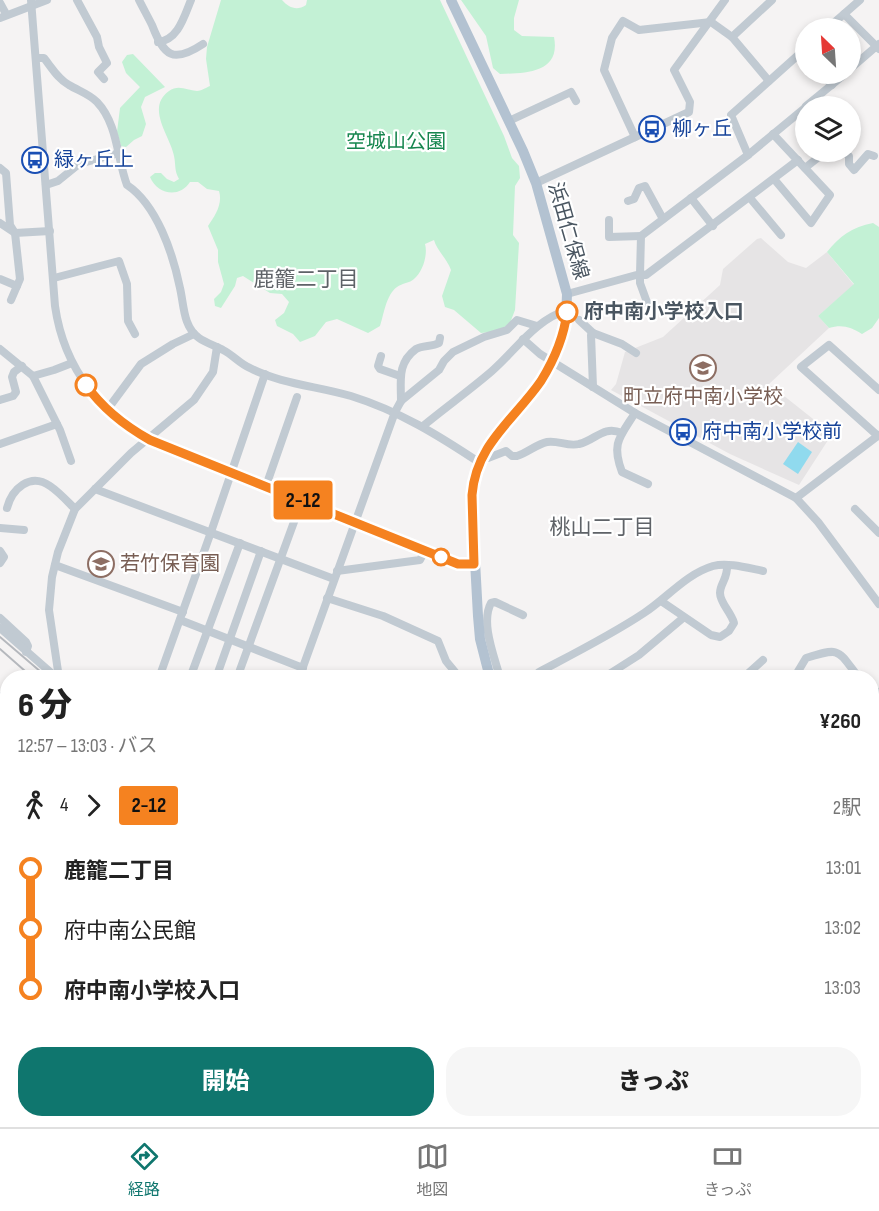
<!DOCTYPE html>
<html lang="ja">
<head>
<meta charset="utf-8">
<style>
  :root { --surface:#fff; --page:#f6f6f6; --text:#222; --muted:#767676; --line:#e0e0e0; --accent:#0f766e }
  body { margin:0; font-family:"Sofia Sans Condensed","Noto Sans JP",sans-serif; background:var(--page); color:var(--text); height:100vh; display:flex; flex-direction:column; font-size:22px; white-space:nowrap }
  * { box-sizing:border-box; margin:0 }
  p { font-size:20px; color:var(--muted) }
  .icon { flex:none; width:33px; height:33px; fill:none; stroke:currentColor; stroke-width:2; stroke-linecap:round; stroke-linejoin:round }
  .map { position:relative; flex:1; overflow:hidden }
  .details { position:absolute; left:0px; top:670px; width:879px; height:458px; display:flex; flex-direction:column; background:var(--surface); border-radius:24px 24px 0 0; box-shadow:0 3px 9px #0003 }
  .details>* { flex:none }
  .badge { padding:0 12px; border-radius:4px; font-size:21px; line-height:39px }
  .needle { width:39px; rotate:335deg }
  .tools { position:absolute; left:795px; top:18px; display:grid; gap:12px }
  .tools a { display:grid; place-items:center; width:66px; height:66px; border-radius:50%; background:var(--surface); box-shadow:0 3px 9px #0003; font-size:30px }
  .map>.badge { position:absolute; translate:-50% -50%; box-shadow:0 0 0 3px #fff }
  .legs { display:flex; align-items:center; gap:9px; height:66px; padding:0 18px; font-size:20px }
  .legs p { margin-inline-start:auto }
  .summary { display:flex; align-items:center; justify-content:space-between; height:102px; padding:0 18px }
  h1 { font-size:33px; font-weight:800; line-height:45px }
  .action { display:flex; gap:12px; margin-top:auto; padding:12px 18px }
  .action a { flex:1; height:69px; border-radius:24px; background:var(--accent); color:#fff; font-size:24px; font-weight:800; line-height:69px; text-align:center }
  .action a+a { background:var(--page); color:var(--text) }
  ul { padding:0 18px; list-style:none }
  li { display:flex; align-items:center; gap:21px; height:60px; font-size:22px }
  li i { display:grid; place-items:center; width:9px; height:100%; margin:0 8px; background:currentColor }
  li i::after { content:''; width:15px; height:15px; margin:-8px; border:4px solid; border-radius:50%; background:var(--surface) }
  li p { margin-inline-start:auto }
  li:first-child i { background:linear-gradient(#0000 50%,currentColor 0) }
  li:last-child i { background:linear-gradient(currentColor 50%,#0000 0) }
  .dock { display:flex; justify-content:space-around; align-items:center; height:84px; border-top:2px solid var(--line); background:var(--surface); font-size:16px; color:var(--muted) }
  .dock a { display:grid; justify-items:center; gap:3px }
  .dock .active { color:var(--accent) }
  .map>svg:first-child { display:block }
  .commercial { fill:#fdf9ef }
  .education { fill:#e6e4e5 }
  .green { fill:#c3f1d5 }
  .water { fill:#90daee }
  .lines { fill:none; stroke-linecap:round; stroke-linejoin:round }
  .minor { stroke:#c1cad2; stroke-width:8 }
  .major { stroke:#b3c2d1; stroke-width:10 }
  .rail { stroke:#b5b8bd; stroke-width:2 }
  .line-1-casing { stroke:#fff; stroke-width:14 }
  .line-1 { stroke:#f58220; stroke-width:9 }
  .stop-1-dot { fill:#fff; stroke:#f58220; stroke-width:3 }
  .labels { text-anchor:middle; dominant-baseline:central; stroke-width:4.5; stroke-linejoin:round; paint-order:stroke }
  .transit-label { font-size:20px; fill:#164399; stroke:#fff; text-anchor:start }
  .park-label { font-size:20px; fill:#17864f; stroke:#fff }
  .street-label { font-size:20px; fill:#4a5661; stroke:#fff }
  .stop-label { font-size:20px; font-weight:bold; fill:#4a5661; stroke:#fff; text-anchor:start }
  .education-label { font-size:20px; fill:#785e54; stroke:#fff }
  .neighbourhood-label { font-size:21px; fill:#5f6368; stroke:#fff }
</style>
</head>
<body>
<div class="map">
<svg width="879" height="1127" viewBox="0 0 879 1127">
  <rect width="100%" height="100%" fill="#f5f3f3"/>
  <path class="commercial" d="M879 909V948L872 951V912Z"/>
  <path class="education" d="M761 238 788 262 806 268 827 252 854 285 818 316 829 328 769 384 832 434 799 485 730 454 611 390 616 384 625 352 663 337 720 285 723 269 757 239Z"/>
  <g class="green">
    <path d="M221 0H282C289 8 297 11 306 5L307 0H440L504 136 512 158 519 166 520 178 515 186 513 235 519 243 515 310 510 323 499 331 481 333 454 310 445 307 442 296 451 270C447 259 436 249 434 240L425 244C428 254 423 272 414 279 410 283 402 283 397 287 386 295 384 314 380 326L368 333 337 319 326 322 315 336 300 342 293 334 277 326 275 320 284 313 289 302 282 294 270 293 243 276 237 278 235 286 221 308 215 306 214 299 221 292 224 284 218 262V250L208 226C215 216 223 204 219 191L207 189 198 182H190C179 199 157 194 150 177L155 173H161L167 179 174 182 179 179C174 170 176 165 174 156 171 137 145 108 169 91 178 84 187 90 197 91 201 91 205 88 210 86L206 59 207 47Z"/>
    <path d="M461 0H519L514 18V30L522 36 554 37C561 73 526 73 500 74L493 68 486 36Z"/>
    <path d="M133 54 165 87 145 97 141 107 146 124 142 136 134 140 126 147 121 146 117 132 120 108 140 87 126 73 122 62 127 55Z"/>
    <path d="M873 223 879 227V318L872 328 862 334C851 327 842 324 829 328L818 316 854 284 827 252C840 236 852 227 873 223Z"/>
  </g>
  <path class="water" d="M798 442 812 452 798 474 783 464Z"/>
  <g class="lines">
    <g class="minor">
      <path d="M31 0 55 306C64 369 102 417 159 444L458 564H474"/>
      <path d="M77 0 97 37 99 47 107 63 98 72 104 79"/>
      <path d="M139 0C143 8 148 17 152 25 164 56 173 64 203 44"/>
      <path d="M0 3 6 14"/>
      <path d="M844 14 879 49"/>
      <path d="M0 18 47 0"/>
      <path d="M828 28 860 0"/>
      <path d="M732 37 772 0"/>
      <path d="M158 42C178 40 184 17 191 0"/>
      <path d="M36 58H44C52 68 58 79 69 85 79 91 89 94 97 102 118 124 117 159 127 185 157 205 173 254 180 288 184 305 183 327 199 338 206 343 216 346 223 350 233 355 240 364 250 368 281 384 317 386 351 396 399 411 438 435 480 463"/>
      <path d="M850 69 879 44"/>
      <path d="M822 74 832 85"/>
      <path d="M806 106 845 74"/>
      <path d="M509 121 571 92 576 101"/>
      <path d="M773 134 830 195 811 223 774 179"/>
      <path d="M635 137 604 70 612 38 623 21 639 30 711 22 732 37 769 81"/>
      <path d="M844 152 849 156V164L854 170 868 154 874 156"/>
      <path d="M748 155 731 115 806 48"/>
      <path d="M0 168 6 173 10 225 15 233 20 279 11 300"/>
      <path d="M805 168 825 152"/>
      <path d="M536 183 689 112 690 102 674 70 725 0"/>
      <path d="M46 185 58 181 79 164 119 153"/>
      <path d="M691 198 713 226"/>
      <path d="M750 198 781 235"/>
      <path d="M628 201 634 199 639 188 645 186 663 219"/>
      <path d="M609 220V237L641 236"/>
      <path d="M0 223 15 233 50 231"/>
      <path d="M54 278 119 261 127 284 128 321 135 334"/>
      <path d="M0 279 17 286"/>
      <path d="M567 294 640 274 641 236 748 155 806 107"/>
      <path d="M648 305 640 283V274L646 275 798 160"/>
      <path d="M579 320 593 333"/>
      <path d="M523 339 540 354 635 413 796 498 818 522 879 604"/>
      <path d="M0 349 33 376 60 430 71 461"/>
      <path d="M381 356 378 366 380 369 400 376"/>
      <path d="M33 376 54 370 72 363"/>
      <path d="M593 387 591 335 593 333 622 344 636 353"/>
      <path d="M0 400 13 396 16 392 12 377 14 372 22 366"/>
      <path d="M401 401C401 381 397 363 416 349 423 345 432 347 439 343L440 338"/>
      <path d="M107 410 141 364 173 344 194 334"/>
      <path d="M635 413C620 437 611 443 622 472L648 484"/>
      <path d="M423 426C446 407 470 390 492 371 517 349 535 320 567 310"/>
      <path d="M878 436 801 367 829 345 879 390"/>
      <path d="M0 444 57 424"/>
      <path d="M482 457 488 458 506 451 512 456H517C527 453 537 444 547 442 558 440 568 447 579 444 596 440 603 425 622 433"/>
      <path d="M266 486 297 397"/>
      <path d="M95 489 334 579"/>
      <path d="M796 498 879 435"/>
      <path d="M7 508C12 489 30 472 50 486 59 492 67 501 75 509"/>
      <path d="M855 509 879 533"/>
      <path d="M0 528 24 530"/>
      <path d="M0 551 4 557 0 563"/>
      <path d="M55 565 183 612"/>
      <path d="M337 571 420 560 425 550"/>
      <path d="M327 598 383 616 438 641 446 661 460 678"/>
      <path d="M661 601 711 635 720 637 729 631 734 623C731 612 720 603 720 593 720 583 728 579 727 565"/>
      <path d="M0 618 26 642 28 646 26 652"/>
      <path d="M180 620 303 668"/>
      <path d="M0 628 57 678"/>
      <path d="M59 678 49 610 52 577 58 552 75 509 131 453 194 400 213 372 217 347"/>
      <path d="M159 678 211 532 265 374"/>
      <path d="M190 678 240 543"/>
      <path d="M216 678 261 551"/>
      <path d="M237 678 302 500"/>
      <path d="M299 678 395 412 401 401 439 370 444 361 453 352 484 337 507 330 517 320 537 326"/>
      <path d="M500 678C495 658 480 623 491 603L495 602 523 615"/>
      <path d="M532 678 539 672C575 653 611 635 644 613 667 598 686 574 713 566 728 562 748 568 763 571"/>
      <path d="M603 678 639 655 683 618"/>
      <path d="M743 678 763 660"/>
      <path d="M794 678 806 658C841 647 837 649 859 678"/>
      <path d="M872 691 879 692"/>
      <path d="M872 832 879 852"/>
      <path d="M872 993 879 990"/>
      <path d="M872 1110 879 1118"/>
      <path d="M570 1120 575 1127"/>
      <path d="M369 1127 379 1120"/>
      <path d="M504 1127 515 1120"/>
      <path d="M722 1127 730 1121"/>
      <path d="M745 1127 755 1120"/>
    </g>
    <g class="major">
      <path d="M451 0 523 151 536 183 567 294 566 319 552 362 539 383 499 430 480 463 473 484 472 506 478 616 480 639 490 678"/>
      <path d="M0 697 8 702"/>
      <path d="M872 1099 879 1092"/>
      <path d="M362 1120 369 1127"/>
      <path d="M836 1127 844 1120"/>
    </g>
    <g class="rail">
      <path d="M0 637 48 678"/>
      <path d="M0 649 33 678"/>
      <path d="M872 1004 879 1001"/>
      <path d="M872 1015 879 1012"/>
    </g>
  </g>
  <g class="lines">
    <defs>
      <path id="line-1" d="M86 385C103 409 125 426 150 440L458 564H474L472 495C476 444 514 420 541 381 554 360 564 337 567 312"/>
    </defs>
    <use href="#line-1" class="line-1-casing"/>
    <use href="#line-1" class="line-1"/>
  </g>
  <defs>
    <symbol id="bus-ring" viewBox="-11 -11 22 22"><circle r="9.5" fill="#fff" stroke="#1a4fb4" stroke-width="1.5"/><path d="M-5-6H5V4H4V6H2V4H-2V6H-4V4H-5ZM-3.5-4V0h7V-4ZM-3.5 1.2v1.5H-2V1.2ZM2 1.2v1.5H3.5V1.2Z" fill="#1a4fb4"/></symbol>
    <symbol id="school-ring" viewBox="-11 -11 22 22"><circle r="9.5" fill="#fff" stroke="#8d6e63" stroke-width="1.5"/><path d="M0-5L7-2L0 1L-7-2ZM-4 1L0 2.5L4 1V4Q0 6-4 4Z" fill="#8d6e63"/></symbol>
  </defs>
  <g fill-rule="evenodd">
    <use href="#bus-ring" x="637" y="114" width="30" height="30"/>
    <use href="#bus-ring" x="20" y="145" width="30" height="30"/>
    <use href="#school-ring" x="688" y="353" width="30" height="30"/>
    <use href="#bus-ring" x="668" y="417" width="30" height="30"/>
    <use href="#school-ring" x="86" y="549" width="30" height="30"/>
  </g>
  <g class="stop-1-dot">
    <circle cx="567" cy="312" r="10"/>
    <circle cx="86" cy="385" r="10"/>
    <circle cx="441" cy="557" r="8"/>
  </g>
  <g class="labels">
    <g class="transit-label">
      <text x="672" y="129">柳ヶ丘</text>
      <text x="54" y="160">緑ヶ丘上</text>
      <text x="702" y="432">府中南小学校前</text>
    </g>
    <g class="park-label">
      <text x="396" y="142">空城山公園</text>
    </g>
    <g class="street-label">
      <text transform="translate(568 231) rotate(74)">浜田仁保線</text>
    </g>
    <g class="stop-label">
      <text x="584" y="312">府中南小学校入口</text>
    </g>
    <g class="education-label">
      <text x="703" y="397">町立府中南小学校</text>
      <text x="120" y="564" text-anchor="start">若竹保育園</text>
    </g>
    <g class="neighbourhood-label">
      <text x="306" y="279">鹿籠二丁目</text>
      <text x="602" y="527">桃山二丁目</text>
    </g>
  </g>
</svg>
<div class="tools">
<a><svg class="needle" viewBox="-14 -14 28 28"><path d="M0-13l5 13h-10z" fill="#e53935"/><path d="M0 13l5-13h-10z" fill="#767676"/></svg></a>
<a><svg class="icon" aria-label="layers" viewBox="0 0 24 24"><path d="M12 4l9 5-9 5-9-5zM3 14l9 5 9-5"/></svg></a>
</div>
<b class="badge" style="left:303px;top:500px;background:#f58220;color:#111">2-12</b>
<section class="details">
<div class="summary"><div><h1>6 分</h1><p>12:57 – 13:03 · バス</p></div><b>¥260</b></div>
<div class="legs"><svg class="icon" aria-label="walk" viewBox="0 0 24 24"><circle cx="13" cy="4" r="2"/><path d="M13 8l-2 6 4 7M11 14l-3 7M7 12l3-4h3l4 4"/></svg>4<svg class="icon" aria-label="forward" viewBox="0 0 24 24"><path d="M9 5l7 7-7 7"/></svg><b class="badge" style="background:#f58220;color:#111">2-12</b><p>2駅</p></div>
<ul>
<li><i style="color:#f58220"></i><b>鹿籠二丁目</b><p>13:01</p></li>
<li><i style="color:#f58220"></i><span>府中南公民館</span><p>13:02</p></li>
<li><i style="color:#f58220"></i><b>府中南小学校入口</b><p>13:03</p></li>
</ul>
<div class="action"><a>開始</a><a>きっぷ</a></div>
</section>
</div>
<nav class="dock">
<a class="active"><svg class="icon" aria-label="directions" viewBox="0 0 24 24"><path d="M12 3l9 9-9 9-9-9zM9 14v-3h6M13 9l2 2-2 2"/></svg>経路</a>
<a><svg class="icon" aria-label="map" viewBox="0 0 24 24"><path d="M3 6l6-2 6 2 6-2v14l-6 2-6-2-6 2zM9 4v14M15 6v14"/></svg>地図</a>
<a><svg class="icon" aria-label="tickets" viewBox="0 0 24 24"><path d="M3 7h18v10H3zM15 7v10"/></svg>きっぷ</a>
</nav>
</body>
</html>
